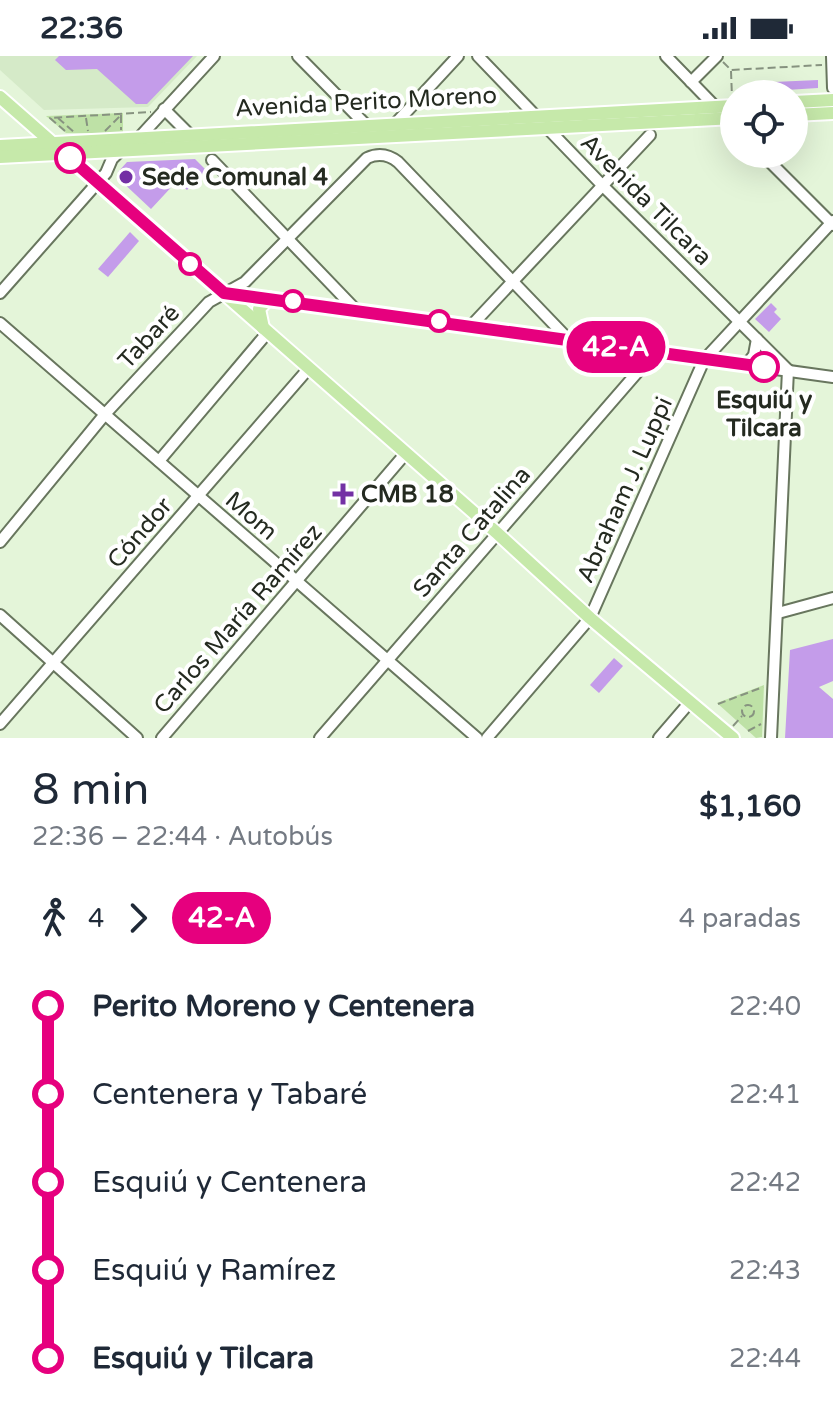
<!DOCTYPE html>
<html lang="es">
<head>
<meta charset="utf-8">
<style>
  :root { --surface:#fff; --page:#f2f2f3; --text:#1f2937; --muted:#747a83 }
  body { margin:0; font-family:"Varela Round",sans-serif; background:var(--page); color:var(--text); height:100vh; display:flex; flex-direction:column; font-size:30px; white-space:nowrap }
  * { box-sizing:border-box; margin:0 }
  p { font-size:26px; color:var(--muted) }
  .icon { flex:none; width:44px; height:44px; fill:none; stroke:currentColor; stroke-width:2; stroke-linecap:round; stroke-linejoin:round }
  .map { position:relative; height:682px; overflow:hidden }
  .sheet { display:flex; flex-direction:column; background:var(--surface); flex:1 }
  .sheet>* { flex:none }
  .badge { padding:0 16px; border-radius:26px; font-size:28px; line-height:52px }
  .buttons { position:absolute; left:720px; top:24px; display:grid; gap:16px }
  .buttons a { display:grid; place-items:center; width:88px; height:88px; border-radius:50%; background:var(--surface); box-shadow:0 8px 32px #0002; font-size:40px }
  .map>.badge { position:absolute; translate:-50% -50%; box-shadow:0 0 0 4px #fff }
  .legs { display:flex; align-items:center; gap:12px; height:88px; padding:0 32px; font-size:26px }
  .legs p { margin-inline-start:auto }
  .head { display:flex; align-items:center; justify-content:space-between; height:136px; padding:0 32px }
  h1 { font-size:44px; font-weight:600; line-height:60px }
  ul { padding:0 32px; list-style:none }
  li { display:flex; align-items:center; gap:28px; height:88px; font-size:30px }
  li i { display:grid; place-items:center; width:12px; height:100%; margin:0 10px; background:currentColor }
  li i::after { content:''; width:20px; height:20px; margin:-10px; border:6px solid; border-radius:50%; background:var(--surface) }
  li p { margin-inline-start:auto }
  li:first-child i { background:linear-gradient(#0000 50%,currentColor 0) }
  li:last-child i { background:linear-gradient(currentColor 50%,#0000 0) }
  .status { display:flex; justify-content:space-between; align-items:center; height:56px; padding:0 40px; background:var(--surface); direction:ltr }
  .status svg { height:22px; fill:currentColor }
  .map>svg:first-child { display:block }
  .built { fill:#d5eac8 }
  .green { fill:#bee1a6 }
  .building { fill:#c49cea }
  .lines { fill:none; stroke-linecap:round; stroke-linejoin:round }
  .minor-casing { stroke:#68765e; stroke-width:14 }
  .major-casing { stroke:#fff; stroke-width:16 }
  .path { stroke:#879380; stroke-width:2; stroke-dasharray:8 4; stroke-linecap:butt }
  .minor { stroke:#fff; stroke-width:10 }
  .major { stroke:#c6e9aa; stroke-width:12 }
  .line-1-casing { stroke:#fff; stroke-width:18 }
  .line-1 { stroke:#e6007e; stroke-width:12 }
  .stop-1-dot { fill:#fff; stroke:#e6007e; stroke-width:4 }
  .poi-dot { fill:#7330a4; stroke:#fff; stroke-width:3 }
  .labels { text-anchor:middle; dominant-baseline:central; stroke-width:8; stroke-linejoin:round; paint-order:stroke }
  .street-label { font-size:24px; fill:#242a20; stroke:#fff }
  .poi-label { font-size:24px; font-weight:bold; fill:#242a20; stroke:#fff; text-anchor:start }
  .stop-label { font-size:24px; font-weight:bold; fill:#242a20; stroke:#fff }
</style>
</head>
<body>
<div class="status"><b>22:36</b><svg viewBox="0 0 49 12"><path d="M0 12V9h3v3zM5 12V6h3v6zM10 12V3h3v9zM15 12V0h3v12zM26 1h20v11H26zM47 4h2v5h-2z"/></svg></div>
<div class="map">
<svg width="833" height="682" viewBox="0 0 833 682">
  <rect width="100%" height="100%" fill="#e4f5d9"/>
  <path class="built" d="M0 0H197L148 51 44 54 0 14Z"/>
  <g class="green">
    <path d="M123 57V77H66L46 60Z"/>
    <path d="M764 629 762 681 756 682 717 647Z"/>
  </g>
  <g class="building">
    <path d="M59 0H193L147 48H136L97 13 66 14 55 4Z"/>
    <path d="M818 24V32L752 36 751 27Z"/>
    <path d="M195 103 206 114 187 134 177 125 151 153 119 123 118 116 127 106Z"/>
    <path d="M130 176 139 185 108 221 98 213Z"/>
    <path d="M771 247 777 253 774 256 781 263 769 276 755 263Z"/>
    <path d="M833 583V625L819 631 833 643V682H785L790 594Z"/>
    <path d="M614 602 623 610 599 637 590 629Z"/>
  </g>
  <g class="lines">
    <defs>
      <g id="minor">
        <path d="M298 0 366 69"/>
        <path d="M478 0 603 130 788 314"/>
        <path d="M666 0 734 70"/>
        <path d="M832 0 833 32"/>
        <path d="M691 26 717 0"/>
        <path d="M164 53 189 78"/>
        <path d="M396 67 458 0"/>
        <path d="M137 84 214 0"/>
        <path d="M762 98 833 169"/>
        <path d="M212 104 356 254"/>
        <path d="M0 237 106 117 112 103 123 92"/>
        <path d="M226 237 833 321"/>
        <path d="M0 267 477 682"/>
        <path d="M471 270 650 79"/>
        <path d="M746 309 754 299 757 283"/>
        <path d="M159 405 268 276"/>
        <path d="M0 486 106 357 209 246 245 226 367 102C378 97 388 98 398 106L569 284"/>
        <path d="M778 557 833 542"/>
        <path d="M0 559 137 682"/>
        <path d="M0 668 309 312"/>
        <path d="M162 682 406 397"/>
        <path d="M320 682 655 296"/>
        <path d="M487 682 590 562 704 304 833 165"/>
        <path d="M659 682 690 646"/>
        <path d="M771 682 788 314"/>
      </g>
      <g id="major">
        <path d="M0 41 497 477 590 562 733 682"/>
        <path d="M794 46 833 44"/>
        <path d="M794 59 833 57"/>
        <path d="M0 90 734 50"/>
        <path d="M0 101 734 62"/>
        <path d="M263 272 259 253 269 242"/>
      </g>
    </defs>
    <use href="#minor" class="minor-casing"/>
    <use href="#major" class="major-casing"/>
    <g class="path">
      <path d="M723 6 731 14 822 9"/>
      <path d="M731 15 732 41"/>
      <path d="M121 59V74"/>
      <path d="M58 62 74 76"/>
      <path d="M86 62 88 75"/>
      <path d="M65 75 50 62 151 56"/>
      <path d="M105 75 120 60"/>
      <path d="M718 648 763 631"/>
      <circle cx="748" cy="655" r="6"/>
      <path d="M733 670 742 660"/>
      <path d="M748 675 761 668"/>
    </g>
    <use href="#minor" class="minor"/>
    <use href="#major" class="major"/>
  </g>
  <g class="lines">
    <defs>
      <path id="line-1" d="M70 102 224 237 764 311"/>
    </defs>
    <use href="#line-1" class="line-1-casing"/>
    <use href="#line-1" class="line-1"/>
  </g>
  <g class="stop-1-dot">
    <circle cx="70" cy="102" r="14"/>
    <circle cx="190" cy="208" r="10"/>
    <circle cx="293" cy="245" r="10"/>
    <circle cx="439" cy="265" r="10"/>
    <circle cx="764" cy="311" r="14"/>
  </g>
  <g class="poi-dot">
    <circle cx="126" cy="121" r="8"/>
    <path d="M339 426h8v8h8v8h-8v8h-8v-8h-8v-8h8z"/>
  </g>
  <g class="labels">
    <g class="street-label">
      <text transform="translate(366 46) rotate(-3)">Avenida Perito Moreno</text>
      <text transform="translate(646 144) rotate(45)">Avenida Tilcara</text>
      <text transform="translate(149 281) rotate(-47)">Tabaré</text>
      <text transform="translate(625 434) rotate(-66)">Abraham J. Luppi</text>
      <text transform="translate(251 460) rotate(41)">Mom</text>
      <text transform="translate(472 476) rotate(-49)">Santa Catalina</text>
      <text transform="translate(140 477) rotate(-49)">Cóndor</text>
      <text transform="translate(238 563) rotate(-49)">Carlos María Ramírez</text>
    </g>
    <g class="poi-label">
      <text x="142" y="121">Sede Comunal 4</text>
      <text x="361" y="438">CMB 18</text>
    </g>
    <g class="stop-label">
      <text x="764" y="344">Esquiú y<tspan x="764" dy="28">Tilcara</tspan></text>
    </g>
  </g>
</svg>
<div class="buttons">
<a><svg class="icon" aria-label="locate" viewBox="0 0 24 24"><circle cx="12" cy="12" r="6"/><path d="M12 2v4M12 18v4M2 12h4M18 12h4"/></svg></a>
</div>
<b class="badge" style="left:616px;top:291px;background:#e6007e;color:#fff">42-A</b>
</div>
<section class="sheet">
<div class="head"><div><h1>8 min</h1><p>22:36 – 22:44 · Autobús</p></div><b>$1,160</b></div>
<div class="legs"><svg class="icon" aria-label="walk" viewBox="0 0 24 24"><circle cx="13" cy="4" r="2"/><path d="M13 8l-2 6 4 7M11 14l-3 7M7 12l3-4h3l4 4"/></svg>4<svg class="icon" aria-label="forward" viewBox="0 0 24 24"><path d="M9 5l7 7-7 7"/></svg><b class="badge" style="background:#e6007e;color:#fff">42-A</b><p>4 paradas</p></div>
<ul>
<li><i style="color:#e6007e"></i><b>Perito Moreno y Centenera</b><p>22:40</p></li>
<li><i style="color:#e6007e"></i><span>Centenera y Tabaré</span><p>22:41</p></li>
<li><i style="color:#e6007e"></i><span>Esquiú y Centenera</span><p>22:42</p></li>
<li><i style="color:#e6007e"></i><span>Esquiú y Ramírez</span><p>22:43</p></li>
<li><i style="color:#e6007e"></i><b>Esquiú y Tilcara</b><p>22:44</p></li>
</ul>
</section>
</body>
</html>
